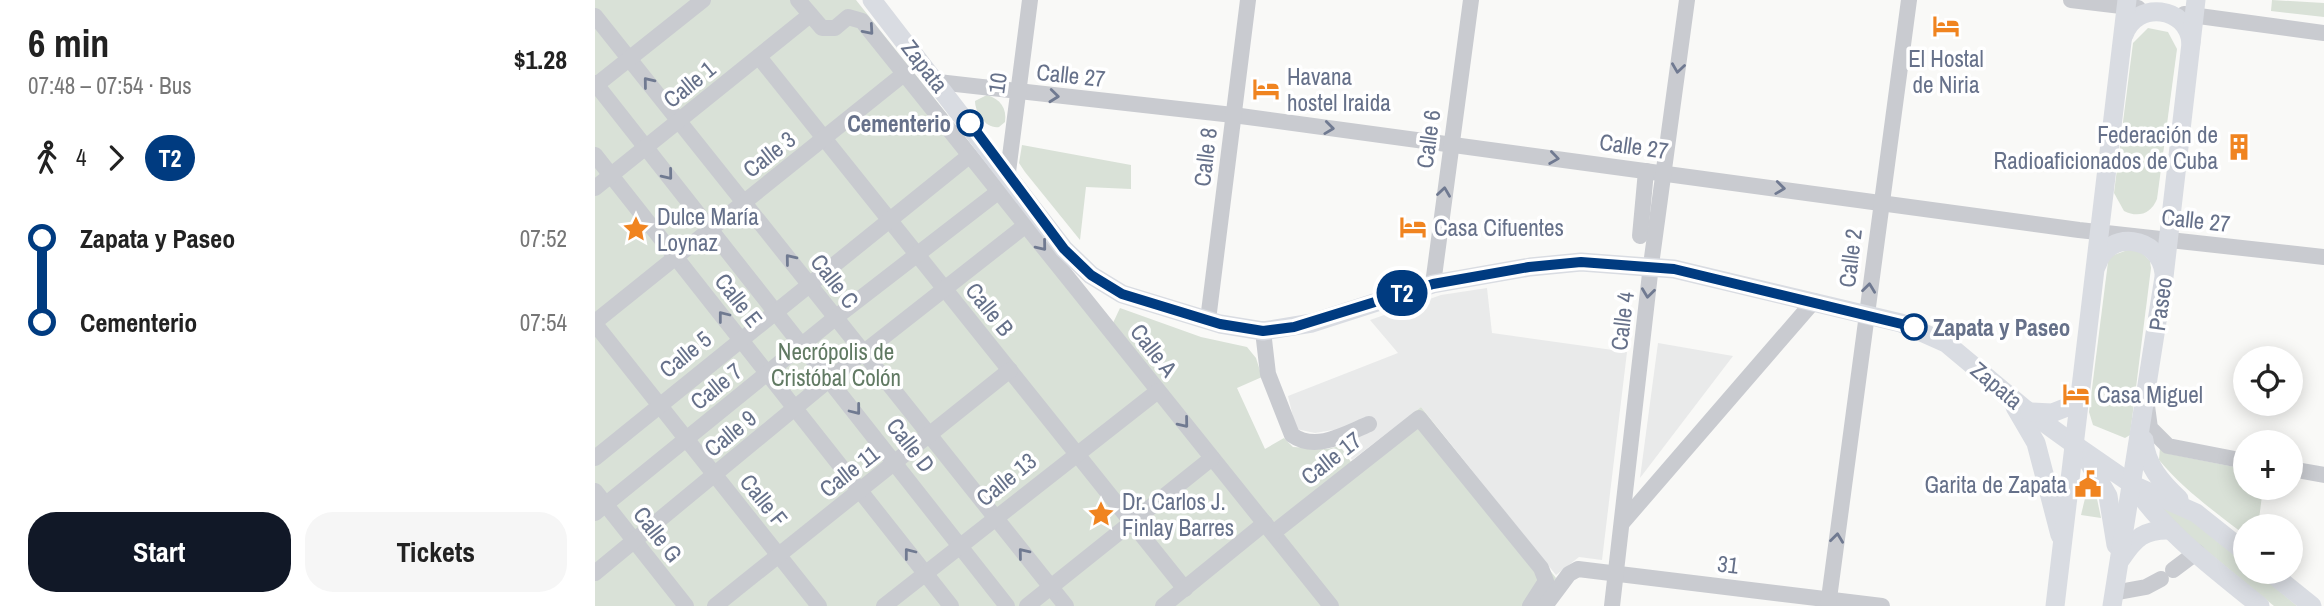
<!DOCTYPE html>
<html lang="en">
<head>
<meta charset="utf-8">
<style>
  :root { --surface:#fff; --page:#f6f6f6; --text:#222; --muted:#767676; --accent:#111827 }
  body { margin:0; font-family:"Archivo Narrow",sans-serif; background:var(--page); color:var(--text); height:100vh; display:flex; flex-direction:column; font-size:26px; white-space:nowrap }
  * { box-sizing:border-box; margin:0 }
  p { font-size:23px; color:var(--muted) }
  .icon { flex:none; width:38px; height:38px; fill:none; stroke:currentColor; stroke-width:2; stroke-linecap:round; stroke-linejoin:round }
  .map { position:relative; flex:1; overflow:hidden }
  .details { display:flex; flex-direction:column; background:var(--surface); width:595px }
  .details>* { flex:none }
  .badge { padding:0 14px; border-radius:23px; font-size:24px; line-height:46px }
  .tools { position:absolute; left:1638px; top:346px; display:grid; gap:14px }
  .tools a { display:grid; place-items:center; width:70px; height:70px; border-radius:50%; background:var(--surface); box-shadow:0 4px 18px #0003; font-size:35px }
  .map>.badge { position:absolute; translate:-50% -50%; box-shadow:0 0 0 4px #fff }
  .legs { display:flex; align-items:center; gap:10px; height:77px; padding:0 28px; font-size:23px }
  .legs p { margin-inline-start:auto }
  .head { display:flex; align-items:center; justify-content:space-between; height:119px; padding:0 28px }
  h1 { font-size:38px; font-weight:800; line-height:52px }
  .cta { display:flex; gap:14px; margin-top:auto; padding:14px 28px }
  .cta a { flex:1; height:80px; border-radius:28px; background:var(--accent); color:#fff; font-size:28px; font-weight:800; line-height:80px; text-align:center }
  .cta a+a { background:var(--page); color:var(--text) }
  ul { padding:0 28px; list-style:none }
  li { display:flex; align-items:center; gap:24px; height:84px; font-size:26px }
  li i { display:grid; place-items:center; width:10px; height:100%; margin:0 9px; background:currentColor }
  li i::after { content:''; width:18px; height:18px; margin:-9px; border:5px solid; border-radius:50%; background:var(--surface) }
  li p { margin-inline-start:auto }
  li:first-child i { background:linear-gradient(#0000 50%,currentColor 0) }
  li:last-child i { background:linear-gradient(currentColor 50%,#0000 0) }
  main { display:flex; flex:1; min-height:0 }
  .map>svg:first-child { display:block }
  .built { fill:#e9eaea }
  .green { fill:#d9e1d7 }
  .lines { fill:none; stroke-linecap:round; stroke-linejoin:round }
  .minor { stroke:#c9cbd0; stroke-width:16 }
  .major { stroke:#d9dce2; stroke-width:19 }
  .oneway { stroke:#707a91 }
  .line-1-casing { stroke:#fff; stroke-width:16 }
  .line-1 { stroke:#003b80; stroke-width:10 }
  .stop-1-dot { fill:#fff; stroke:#003b80; stroke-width:3.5 }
  .labels { text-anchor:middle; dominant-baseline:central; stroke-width:7; stroke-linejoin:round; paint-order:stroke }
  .poi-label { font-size:23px; fill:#66718a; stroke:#fff; text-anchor:start }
  .street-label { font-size:23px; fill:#66718a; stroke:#fff }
  .stop-label { font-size:23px; font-weight:bold; fill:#66718a; stroke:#fff; text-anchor:end }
  .park-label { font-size:23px; fill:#617a63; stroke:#fff }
</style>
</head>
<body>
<main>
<section class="details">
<div class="head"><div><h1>6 min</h1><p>07:48 – 07:54 · Bus</p></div><b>$1.28</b></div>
<div class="legs"><svg class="icon" aria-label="walk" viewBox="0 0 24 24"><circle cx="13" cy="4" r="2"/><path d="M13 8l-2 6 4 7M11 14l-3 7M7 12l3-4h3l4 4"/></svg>4<svg class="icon" aria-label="forward" viewBox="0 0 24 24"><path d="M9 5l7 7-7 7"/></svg><b class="badge" style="background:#003b80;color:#fff">T2</b></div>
<ul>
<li><i style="color:#003b80"></i><b>Zapata y Paseo</b><p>07:52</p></li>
<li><i style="color:#003b80"></i><b>Cementerio</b><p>07:54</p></li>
</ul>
<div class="cta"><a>Start</a><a>Tickets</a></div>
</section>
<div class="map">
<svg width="1729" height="606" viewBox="0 0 1729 606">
  <rect width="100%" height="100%" fill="#f9f9f7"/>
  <g class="built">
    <path d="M892 288 897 333 1032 352 1007 560 984 557 961 575 826 407 757 460 738 430 720 433 701 429 693 396 803 353 775 320 846 295Z"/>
    <path d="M1063 343 1138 356 1045 478Z"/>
  </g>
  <g class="green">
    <path d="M0 0H261L518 323 525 308 606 337 652 347 661 358 667 377 642 388 670 449 689 438 698 447 732 449 745 446 756 462 826 407 961 578 943 606H0Z"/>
    <path d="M1677 0 1729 3V17L1676 11Z"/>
    <path d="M1553 28 1573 32 1582 49 1562 199C1556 214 1543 218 1529 211L1519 193 1538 43Z"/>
    <path d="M392 95C405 99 412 108 410 122L404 127C391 129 380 113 380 101Z"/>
    <path d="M427 145 536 165V189L491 187 485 240 430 172 424 163Z"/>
    <path d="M1541 247 1555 261 1556 268 1535 435 1530 438 1498 425 1494 412 1513 262 1516 256Z"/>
    <path d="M1565 447 1575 454 1650 469V488H1668L1663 527H1650V535C1620 512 1588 489 1564 460Z"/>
    <path d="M1492 490 1501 494 1506 518 1486 515Z"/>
    <path d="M1555 498 1597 518 1650 563V572H1662L1702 606H1679L1585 529Z"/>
  </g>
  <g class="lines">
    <g class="minor">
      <path d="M203 0 227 28H240L253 17 267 21 736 606"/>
      <path d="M1476 0 1543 8"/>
      <path d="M1589 14 1729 33"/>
      <path d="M0 16 471 606"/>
      <path d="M164 57 590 589"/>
      <path d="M343 82 638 115 1484 230 1729 257"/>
      <path d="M0 83 412 606"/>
      <path d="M0 86 108 0"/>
      <path d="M0 155 356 606"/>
      <path d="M413 172 435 0"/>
      <path d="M0 188 215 15"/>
      <path d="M1045 236 1051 171"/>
      <path d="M838 284 876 0"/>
      <path d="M613 320 653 0"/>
      <path d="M0 322 310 73"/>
      <path d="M0 324 224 606"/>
      <path d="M668 331 673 374 697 435C721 452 750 434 774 424"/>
      <path d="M1552 406 1555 428 1573 446 1650 461"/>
      <path d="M0 458 374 156"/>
      <path d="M1696 469 1729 475"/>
      <path d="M0 491 91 606"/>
      <path d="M0 513 240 318 403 192"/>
      <path d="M1027 523 1219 301"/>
      <path d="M678 533 824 418 946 568 951 581 935 606"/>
      <path d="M1578 570 1602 552"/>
      <path d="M0 573 236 378 431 225"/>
      <path d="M1518 593 1551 587 1566 579"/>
      <path d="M120 606 415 370"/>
      <path d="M289 606 563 391"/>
      <path d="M432 606 617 458"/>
      <path d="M568 606 670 523"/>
      <path d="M950 606 974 574 983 569 1287 606"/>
      <path d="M1017 606 1056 265 1092 0"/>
      <path d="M1233 606 1314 0"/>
    </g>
    <g class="major">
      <path d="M277 0 469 249 496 275 527 294 625 324 668 331 717 323 838 284 935 267 986 262 1079 269 1306 323 1351 343 1430 409 1480 445 1538 485 1601 513 1650 552"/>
      <path d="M1529 35C1541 0 1593 6 1596 43"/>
      <path d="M1502 265C1513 229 1565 236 1569 273"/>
      <path d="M1420 407 1441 443 1465 535"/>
      <path d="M1435 412 1457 413 1485 402"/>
      <path d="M1549 440C1551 465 1566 482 1584 499"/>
      <path d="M1490 456 1513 496 1521 545"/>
      <path d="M1538 485C1570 533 1621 570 1665 606"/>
      <path d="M1526 559C1540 538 1549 529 1576 530"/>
      <path d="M1675 572 1717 606"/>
      <path d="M1460 606 1532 0"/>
      <path d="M1517 606 1569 277 1601 0"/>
    </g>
  </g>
  <defs><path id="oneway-chevron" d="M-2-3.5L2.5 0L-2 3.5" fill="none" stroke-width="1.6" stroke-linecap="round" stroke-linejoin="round" transform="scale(1.75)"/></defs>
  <g class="oneway">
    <use href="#oneway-chevron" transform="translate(274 30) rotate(49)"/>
    <use href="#oneway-chevron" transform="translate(1083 68) rotate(98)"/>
    <use href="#oneway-chevron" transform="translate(53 82) rotate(-129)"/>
    <use href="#oneway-chevron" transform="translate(459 96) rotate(6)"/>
    <use href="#oneway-chevron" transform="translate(734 128) rotate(7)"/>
    <use href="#oneway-chevron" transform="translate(959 158) rotate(8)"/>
    <use href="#oneway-chevron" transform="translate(73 175) rotate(51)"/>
    <use href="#oneway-chevron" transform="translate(1185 188) rotate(7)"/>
    <use href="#oneway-chevron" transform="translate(849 192) rotate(-82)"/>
    <use href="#oneway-chevron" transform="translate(447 246) rotate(51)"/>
    <use href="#oneway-chevron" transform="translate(195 259) rotate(-129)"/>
    <use href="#oneway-chevron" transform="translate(1274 288) rotate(-83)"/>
    <use href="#oneway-chevron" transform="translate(1053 293) rotate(97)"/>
    <use href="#oneway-chevron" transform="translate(128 316) rotate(-128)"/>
    <use href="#oneway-chevron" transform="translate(261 410) rotate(52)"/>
    <use href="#oneway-chevron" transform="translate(589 423) rotate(51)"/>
    <use href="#oneway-chevron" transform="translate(1242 538) rotate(-83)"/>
    <use href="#oneway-chevron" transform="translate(314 553) rotate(-128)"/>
    <use href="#oneway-chevron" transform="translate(428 553) rotate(-129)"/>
  </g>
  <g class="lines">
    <defs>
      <path id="line-1" d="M375 123 469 249 496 275 527 294 625 324 668 331 699 327 838 284 934 267 986 262 1079 269 1319 327"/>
    </defs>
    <use href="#line-1" class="line-1-casing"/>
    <use href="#line-1" class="line-1"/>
  </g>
  <defs>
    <symbol id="hotel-bare" viewBox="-9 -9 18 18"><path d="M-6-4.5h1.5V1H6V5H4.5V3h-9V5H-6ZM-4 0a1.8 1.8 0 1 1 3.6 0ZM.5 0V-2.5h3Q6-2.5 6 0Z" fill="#f08420" stroke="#fff" stroke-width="2.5" paint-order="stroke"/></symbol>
    <symbol id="building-bare" viewBox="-9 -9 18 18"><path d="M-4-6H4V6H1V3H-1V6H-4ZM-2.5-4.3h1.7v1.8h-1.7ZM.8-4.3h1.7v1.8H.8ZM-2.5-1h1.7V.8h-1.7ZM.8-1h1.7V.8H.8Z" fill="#f08420" stroke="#fff" stroke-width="2.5" paint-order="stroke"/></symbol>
    <symbol id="sight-bare" viewBox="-9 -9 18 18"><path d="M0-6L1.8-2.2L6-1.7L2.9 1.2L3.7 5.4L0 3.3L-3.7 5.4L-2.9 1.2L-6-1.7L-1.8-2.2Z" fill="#f08420" stroke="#fff" stroke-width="2.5" paint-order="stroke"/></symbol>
    <symbol id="civic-bare" viewBox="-9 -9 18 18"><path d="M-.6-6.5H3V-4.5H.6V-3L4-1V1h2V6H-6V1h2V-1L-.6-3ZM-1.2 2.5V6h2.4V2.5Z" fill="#f08420" stroke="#fff" stroke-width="2.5" paint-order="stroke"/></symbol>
  </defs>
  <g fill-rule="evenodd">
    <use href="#hotel-bare" x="1332" y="7" width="38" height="38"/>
    <use href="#hotel-bare" x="652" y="70" width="38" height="38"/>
    <use href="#building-bare" x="1625" y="128" width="38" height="38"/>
    <use href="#hotel-bare" x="799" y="208" width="38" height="38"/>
    <use href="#sight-bare" x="22" y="210" width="38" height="38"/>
    <use href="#hotel-bare" x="1462" y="375" width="38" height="38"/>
    <use href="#civic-bare" x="1474" y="465" width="38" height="38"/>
    <use href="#sight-bare" x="487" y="495" width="38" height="38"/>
  </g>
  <g class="stop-1-dot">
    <circle cx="375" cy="123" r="12"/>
    <circle cx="1319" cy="327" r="12"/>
  </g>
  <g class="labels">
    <g class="poi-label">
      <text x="1351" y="58" text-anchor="middle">El Hostal<tspan x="1351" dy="26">de Niria</tspan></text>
      <text x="692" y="76">Havana<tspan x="692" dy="26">hostel Iraida</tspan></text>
      <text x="1623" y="134" text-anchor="end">Federación de<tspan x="1623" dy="26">Radioaficionados de Cuba</tspan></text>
      <text x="62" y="216">Dulce María<tspan x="62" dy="26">Loynaz</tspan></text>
      <text x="839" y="227">Casa Cifuentes</text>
      <text x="1502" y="394">Casa Miguel</text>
      <text x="1472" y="484" text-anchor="end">Garita de Zapata</text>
      <text x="527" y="501">Dr. Carlos J.<tspan x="527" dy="26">Finlay Barres</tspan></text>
    </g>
    <g class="street-label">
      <text transform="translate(330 66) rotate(52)">Zapata</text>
      <text transform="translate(476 75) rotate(6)">Calle 27</text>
      <text transform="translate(402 83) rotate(-82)">10</text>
      <text transform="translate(94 84) rotate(-39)">Calle 1</text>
      <text transform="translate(833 139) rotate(-82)">Calle 6</text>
      <text transform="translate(1039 146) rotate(8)">Calle 27</text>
      <text transform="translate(174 154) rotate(-38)">Calle 3</text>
      <text transform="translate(610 157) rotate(-83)">Calle 8</text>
      <text transform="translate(1601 220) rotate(6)">Calle 27</text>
      <text transform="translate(1255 258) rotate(-83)">Calle 2</text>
      <text transform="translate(240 281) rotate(52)">Calle C</text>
      <text transform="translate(144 300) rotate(52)">Calle E</text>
      <text transform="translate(1565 304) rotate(-82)">Paseo</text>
      <text transform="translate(395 309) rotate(51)">Calle B</text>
      <text transform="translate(1027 321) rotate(-83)">Calle 4</text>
      <text transform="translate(559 350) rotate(52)">Calle A</text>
      <text transform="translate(90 354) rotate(-39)">Calle 5</text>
      <text transform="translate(1402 385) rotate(40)">Zapata</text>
      <text transform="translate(121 386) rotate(-39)">Calle 7</text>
      <text transform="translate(135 433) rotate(-39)">Calle 9</text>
      <text transform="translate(316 445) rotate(52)">Calle D</text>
      <text transform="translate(736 458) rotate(-38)">Calle 17</text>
      <text transform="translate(254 471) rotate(-38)">Calle 11</text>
      <text transform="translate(411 479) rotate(-39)">Calle 13</text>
      <text transform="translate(169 500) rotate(51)">Calle F</text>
      <text transform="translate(63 534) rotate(52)">Calle G</text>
      <text transform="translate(1133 564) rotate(7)">31</text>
    </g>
    <g class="stop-label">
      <text x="356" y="123">Cementerio</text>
      <text x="1338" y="327" text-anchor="start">Zapata y Paseo</text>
    </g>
    <g class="park-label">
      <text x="241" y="351">Necrópolis de<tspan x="241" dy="26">Cristóbal Colón</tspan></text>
    </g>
  </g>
</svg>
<div class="tools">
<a><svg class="icon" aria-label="locate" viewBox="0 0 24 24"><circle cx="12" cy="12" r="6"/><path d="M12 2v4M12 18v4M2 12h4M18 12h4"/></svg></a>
<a>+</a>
<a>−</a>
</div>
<b class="badge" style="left:807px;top:293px;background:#003b80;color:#fff">T2</b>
</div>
</main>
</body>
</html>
